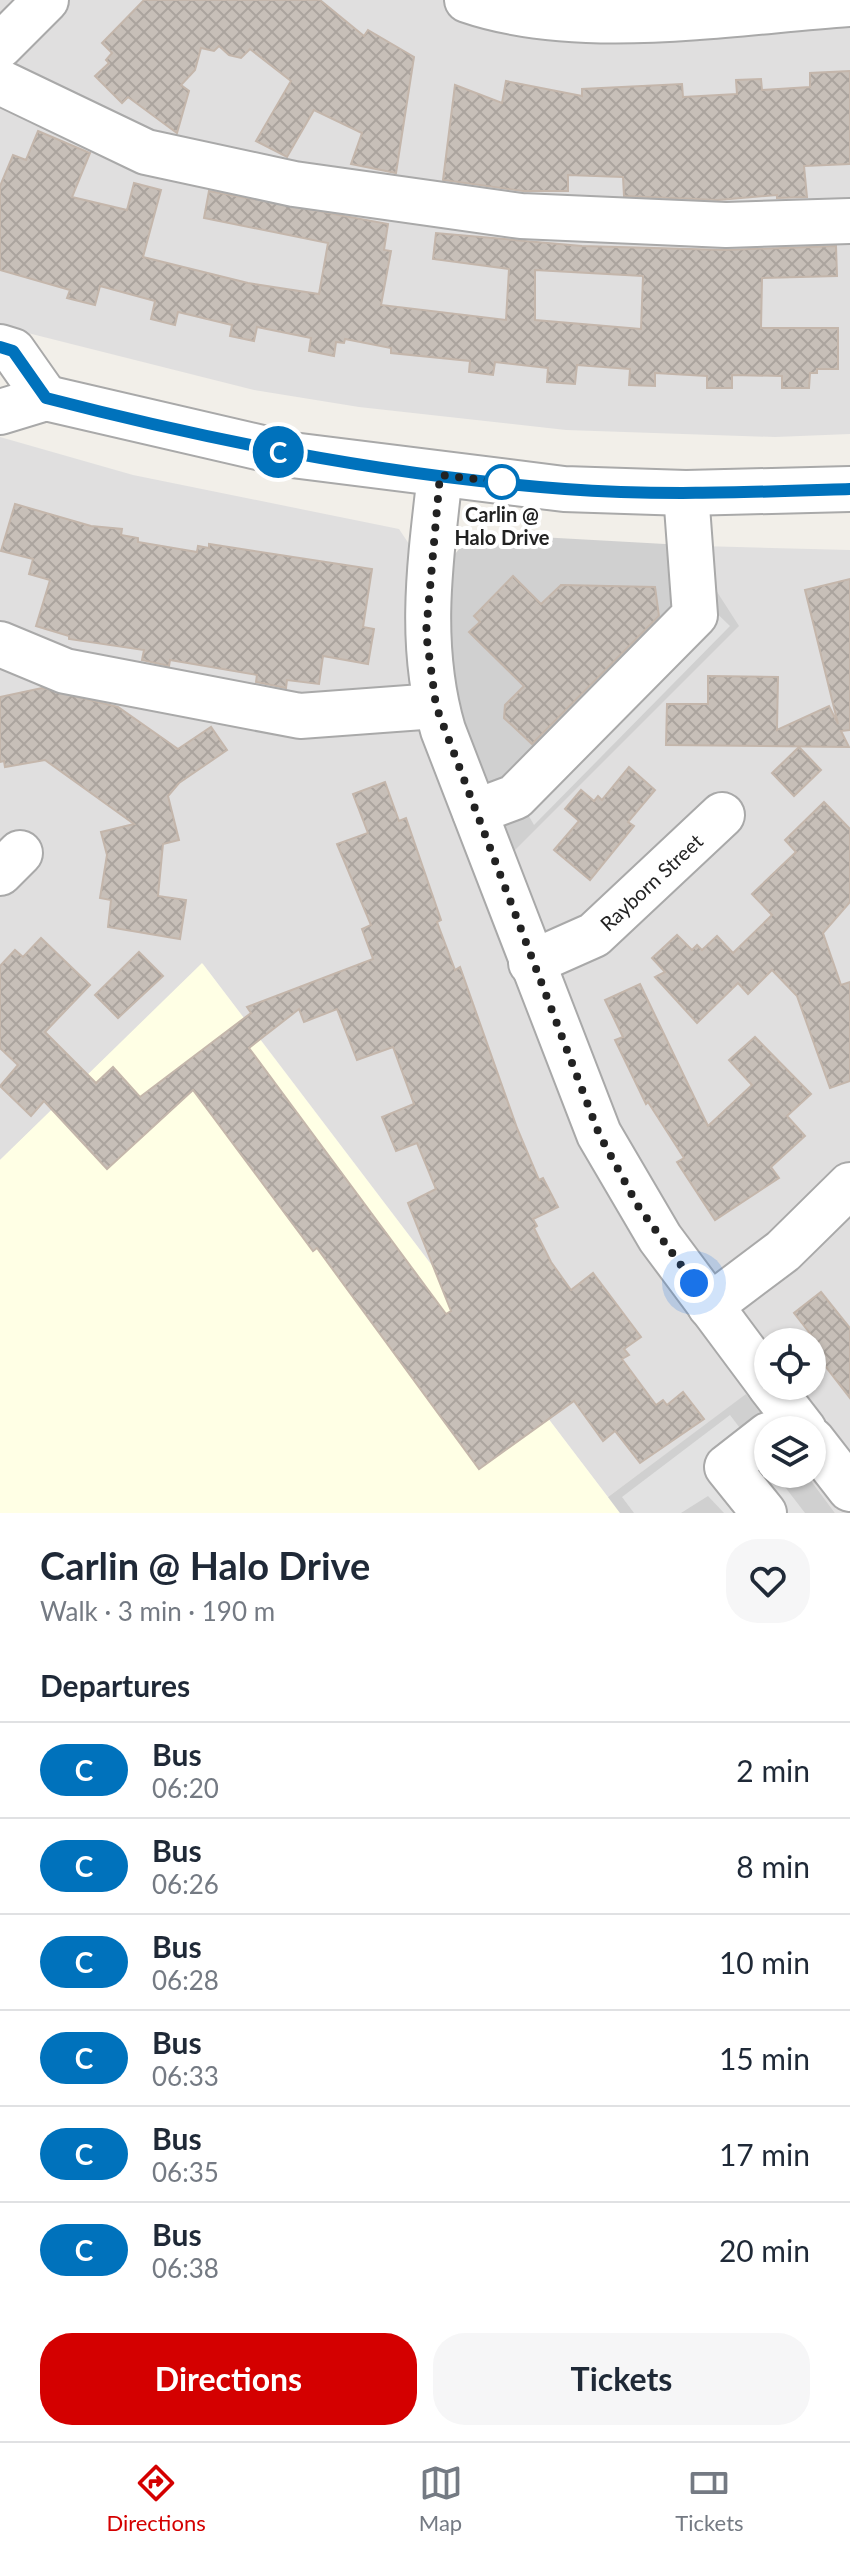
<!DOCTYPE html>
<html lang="en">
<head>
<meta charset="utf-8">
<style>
  :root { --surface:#fff; --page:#f6f6f7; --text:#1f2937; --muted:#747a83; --line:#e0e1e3; --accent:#d40000 }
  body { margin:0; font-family:Lato,sans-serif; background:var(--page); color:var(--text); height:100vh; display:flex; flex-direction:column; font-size:30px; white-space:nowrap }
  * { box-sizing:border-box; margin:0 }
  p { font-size:26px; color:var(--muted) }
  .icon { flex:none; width:44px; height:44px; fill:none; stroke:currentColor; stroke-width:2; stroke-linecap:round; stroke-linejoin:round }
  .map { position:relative; height:1513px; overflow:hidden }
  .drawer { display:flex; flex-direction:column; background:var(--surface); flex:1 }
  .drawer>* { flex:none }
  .badge { padding:0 16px; border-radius:26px; font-size:28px; line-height:52px }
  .tools { position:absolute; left:754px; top:1328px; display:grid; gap:16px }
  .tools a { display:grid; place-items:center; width:72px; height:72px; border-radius:50%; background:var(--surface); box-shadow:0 2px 6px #0004; font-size:40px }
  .you { position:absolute; width:40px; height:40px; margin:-20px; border:6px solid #fff; border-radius:50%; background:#1a73e8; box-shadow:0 0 0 12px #1a73e833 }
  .map>.badge { position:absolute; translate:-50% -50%; box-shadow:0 0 0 4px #fff }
  h2 { padding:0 40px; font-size:30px; line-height:72px }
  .round { display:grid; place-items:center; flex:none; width:84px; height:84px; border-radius:32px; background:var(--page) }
  .headline { display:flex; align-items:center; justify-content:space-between; height:136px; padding:0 40px }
  h1 { font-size:38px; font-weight:700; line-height:60px }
  .cta { display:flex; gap:16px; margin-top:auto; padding:16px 40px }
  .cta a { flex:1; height:92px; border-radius:32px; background:var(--accent); color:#fff; font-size:32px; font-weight:700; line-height:92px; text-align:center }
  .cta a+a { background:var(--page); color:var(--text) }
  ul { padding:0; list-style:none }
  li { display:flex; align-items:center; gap:24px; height:96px; padding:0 40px; border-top:2px solid var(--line) }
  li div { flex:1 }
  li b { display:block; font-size:30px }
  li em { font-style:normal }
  li .badge { min-width:88px; font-weight:700; text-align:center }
  .tabs { display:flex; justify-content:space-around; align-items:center; height:112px; border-top:2px solid var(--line); background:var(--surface); font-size:22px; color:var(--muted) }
  .tabs a { display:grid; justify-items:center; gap:4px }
  .tabs .active { color:var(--accent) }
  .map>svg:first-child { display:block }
  .residential { fill:#e0dfdf; fill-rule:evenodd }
  .education { fill:#ffffe5 }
  .religious { fill:#d0d0d0 }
  .parking { fill:#e2e2e2 }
  .building { fill:url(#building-cross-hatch); stroke:#c4b6ab; stroke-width:2; fill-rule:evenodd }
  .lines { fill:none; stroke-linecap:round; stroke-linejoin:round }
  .minor-casing { stroke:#a9a9a9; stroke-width:48 }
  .minor { stroke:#fff; stroke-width:44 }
  .line-casing { stroke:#fff; stroke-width:18 }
  .line { stroke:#0072bc; stroke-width:12 }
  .walk { stroke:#222; stroke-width:8; stroke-dasharray:0 14.4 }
  .stop-dot { fill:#fff; stroke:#0072bc; stroke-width:4 }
  .labels { text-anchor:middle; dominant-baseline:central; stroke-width:8; stroke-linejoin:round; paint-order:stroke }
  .stop-label { font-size:20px; font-weight:bold; fill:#222; stroke:#fff }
  .street-label { font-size:20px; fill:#222; stroke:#fff }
</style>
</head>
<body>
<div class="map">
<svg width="850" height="1513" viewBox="0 0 850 1513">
  <defs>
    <pattern id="building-cross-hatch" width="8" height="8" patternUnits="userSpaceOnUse" patternTransform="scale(2)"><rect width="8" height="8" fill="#c7bfb8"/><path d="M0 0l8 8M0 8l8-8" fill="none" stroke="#aba49e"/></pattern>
  </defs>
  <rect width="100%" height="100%" fill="#f2efe9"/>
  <g class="residential">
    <path d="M0 0H850V434L775 437 566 430 359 407 254 390 0 326Z"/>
    <path d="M0 437 133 475 399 529 409 544 411 677 426 735 478 886 512 853 701 567V546L850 550V1513H835L806 1474H812V1430H773L746 1395 608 1497 203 964 0 1160ZM768 1342H812V1386H768Z"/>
  </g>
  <path class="education" d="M202 963 620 1513H0V1160Z"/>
  <g class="religious">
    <path d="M487 534 701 546V567L739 626 512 853 461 720 445 645 450 566 455 554 464 543Z"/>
    <path d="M746 1394 773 1430H768V1474H806L835 1513H620L608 1497Z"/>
  </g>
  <g class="parking">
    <path d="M701 598 730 626 534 825 514 790Z"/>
    <path d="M730 1415 768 1465V1474H775L805 1513H724L708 1496 681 1513H634L622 1497Z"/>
  </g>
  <g class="building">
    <path d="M144 0H320L364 36 368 30 414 57 396 173 351 164 362 133 314 110 287 157 256 141 291 81 250 49 241 58 229 55 219 46 214 51 201 48 195 70 181 85 189 91 177 133 128 97 122 103 95 76 109 63 106 60 112 53 102 43Z"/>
    <path d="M850 71V164L804 166 807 197 777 198V195L718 200 624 196 623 177 568 175V191H523L443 180 455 85 502 103 506 81 582 96V89L682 84 683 97 737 94 736 80 761 79 762 90 810 87V73Z"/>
    <path d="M38 131 90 153 72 197 127 210 134 183 161 190 143 257 248 283 319 294 328 243 204 218 209 191 388 224 384 250 391 251 381 305 506 320 509 269 433 259 436 233 582 246 725 250 836 246 837 276 762 278 761 328H838V369H817V373H810L809 388H782V376L732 375V388H707V376L655 373V386L629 385 630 369 577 365 575 384 547 382 548 368 495 362 493 375 469 372 470 361 391 353V348L345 339 344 343 336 342 334 356 309 351 311 338 257 327 254 341 230 336 232 325 178 312 175 325 151 319 155 301 100 286 95 305 67 298 70 290 0 270V186L13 155 26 160ZM535 270 643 276 641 329 535 320Z"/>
    <path d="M15 504 91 526 122 529 121 535 138 538V542L197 552 198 546 209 548V544L372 569 363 627 374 629 368 664 323 656 319 684 287 680 286 688 256 682 257 675 170 660 169 666 142 660 144 650 69 639V636L36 626 50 580 29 574 33 559 1 551Z"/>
    <path d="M513 576 541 604 561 585 655 587 659 616 532 744 504 718 505 705 524 686 469 632 480 622 474 616Z"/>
    <path d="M850 579V730L841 731 849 747 666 745 667 704H708V676L778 677 777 730 829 706 838 724 805 590Z"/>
    <path d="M42 688 118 707 178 749 211 727 227 750 179 783 168 796 179 840 163 844 158 896 186 900 180 939 108 927 111 900 100 898 107 855 101 832 134 824 45 760 5 767 4 761 0 762V697Z"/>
    <path d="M799 747 821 770 794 796 772 773Z"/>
    <path d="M629 767 655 790 628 822 634 826 590 880 554 850 579 821 565 809 581 790 594 801 598 796 602 800Z"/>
    <path d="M385 782 399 821 406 818 441 920 437 922 455 970 460 967 517 1128 539 1180 543 1178 558 1207 533 1219 537 1226 534 1228 551 1262 571 1290 593 1273 641 1337 624 1349 629 1355 622 1359 656 1405 663 1400 667 1405 683 1392 704 1419 640 1463 615 1431 603 1441 574 1401 479 1469 317 1248 313 1251 193 1090 107 1169 44 1101 31 1116 0 1086 18 1065 0 1048V966L15 950 23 957 41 938 90 985 45 1032 96 1083 113 1067 140 1097 251 1013 247 1007 373 959 362 929 371 925 337 844 368 833 353 794ZM299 1009 304 1022 337 1009 357 1060 393 1047 414 1104 382 1117 396 1151 417 1143 436 1189 408 1203 451 1311 446 1314 249 1048Z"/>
    <path d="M824 802 850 829V902L823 933 841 985 850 982V1081L830 1088 797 996 772 970 748 994 738 983 697 1023 655 977 665 972 652 958 677 935 692 950 697 945 702 950 717 936 733 953 772 915 752 894 796 852 785 840Z"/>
    <path d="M139 952 163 976 118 1018 95 995Z"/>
    <path d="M640 984 708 1126 752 1085 729 1060 755 1037 811 1094 787 1116 805 1136 771 1167 779 1178 715 1220 677 1162 684 1158 648 1102 646 1104 615 1040 623 1037 605 1000Z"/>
    <path d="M821 1292 850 1328V1398L812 1349V1336L794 1313Z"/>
  </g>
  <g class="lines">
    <defs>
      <g id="minor">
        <path d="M467 0C580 39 731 12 850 4"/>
        <path d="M0 46 46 0"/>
        <path d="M0 82 146 152 294 184 521 216 726 225 850 221"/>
        <path d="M0 347 13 351 46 398"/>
        <path d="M0 412 46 398 292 455 564 489 686 493 850 489"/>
        <path d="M440 475C430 562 418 645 443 730L599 1134 660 1238 768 1383"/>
        <path d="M0 644 65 671 300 716 436 706"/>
        <path d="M475 812 515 797 695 615 686 493"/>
        <path d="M0 873 20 853"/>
        <path d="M531 963 594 935 722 815"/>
        <path d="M710 1306 783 1251 850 1185"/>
        <path d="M770 1386 804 1430"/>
        <path d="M812 1440 850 1489"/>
        <path d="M764 1513 727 1467 768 1435"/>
      </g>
    </defs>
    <use href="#minor" class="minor-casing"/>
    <use href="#minor" class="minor"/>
  </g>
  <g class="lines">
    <defs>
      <path id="line" d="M0 347 13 351 46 398C216 442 389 476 565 489 660 496 755 492 850 489"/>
    </defs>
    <use href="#line" class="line-casing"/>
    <use href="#line" class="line"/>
    <path class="walk" d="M502 482 440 475 426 633 436 706 599 1134 638 1206 694 1283"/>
  </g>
  <circle class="stop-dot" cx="502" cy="482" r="16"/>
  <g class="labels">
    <g class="stop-label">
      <text x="502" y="514">Carlin @<tspan x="502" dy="23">Halo Drive</tspan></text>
    </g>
    <g class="street-label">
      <text transform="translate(651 882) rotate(-43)">Rayborn Street</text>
    </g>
  </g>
</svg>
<div class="tools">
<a><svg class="icon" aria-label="locate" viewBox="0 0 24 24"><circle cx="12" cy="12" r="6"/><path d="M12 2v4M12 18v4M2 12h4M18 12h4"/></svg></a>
<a><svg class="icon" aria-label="layers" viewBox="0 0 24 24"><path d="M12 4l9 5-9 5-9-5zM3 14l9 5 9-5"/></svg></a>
</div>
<div class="you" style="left:694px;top:1283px"></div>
<b class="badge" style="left:278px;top:452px;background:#0072bc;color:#fff">C</b>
</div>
<section class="drawer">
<div class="headline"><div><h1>Carlin @ Halo Drive</h1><p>Walk · 3 min · 190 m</p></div><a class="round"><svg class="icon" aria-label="heart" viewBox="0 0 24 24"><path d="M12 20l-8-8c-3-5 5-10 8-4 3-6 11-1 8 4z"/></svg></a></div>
<h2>Departures</h2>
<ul>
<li><span class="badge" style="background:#0072bc;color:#fff">C</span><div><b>Bus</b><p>06:20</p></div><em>2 min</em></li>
<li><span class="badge" style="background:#0072bc;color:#fff">C</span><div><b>Bus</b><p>06:26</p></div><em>8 min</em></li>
<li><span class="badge" style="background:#0072bc;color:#fff">C</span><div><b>Bus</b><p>06:28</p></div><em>10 min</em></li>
<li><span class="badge" style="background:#0072bc;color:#fff">C</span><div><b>Bus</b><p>06:33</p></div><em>15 min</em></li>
<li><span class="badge" style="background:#0072bc;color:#fff">C</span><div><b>Bus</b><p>06:35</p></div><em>17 min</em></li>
<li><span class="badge" style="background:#0072bc;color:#fff">C</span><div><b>Bus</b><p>06:38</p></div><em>20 min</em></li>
</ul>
<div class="cta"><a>Directions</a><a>Tickets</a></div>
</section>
<nav class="tabs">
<a class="active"><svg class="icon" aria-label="directions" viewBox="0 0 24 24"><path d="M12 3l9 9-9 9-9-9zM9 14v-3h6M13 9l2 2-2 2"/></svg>Directions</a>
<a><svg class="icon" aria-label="map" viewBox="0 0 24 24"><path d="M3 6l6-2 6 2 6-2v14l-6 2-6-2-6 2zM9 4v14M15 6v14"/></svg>Map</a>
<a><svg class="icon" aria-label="tickets" viewBox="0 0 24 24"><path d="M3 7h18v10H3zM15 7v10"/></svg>Tickets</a>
</nav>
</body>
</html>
